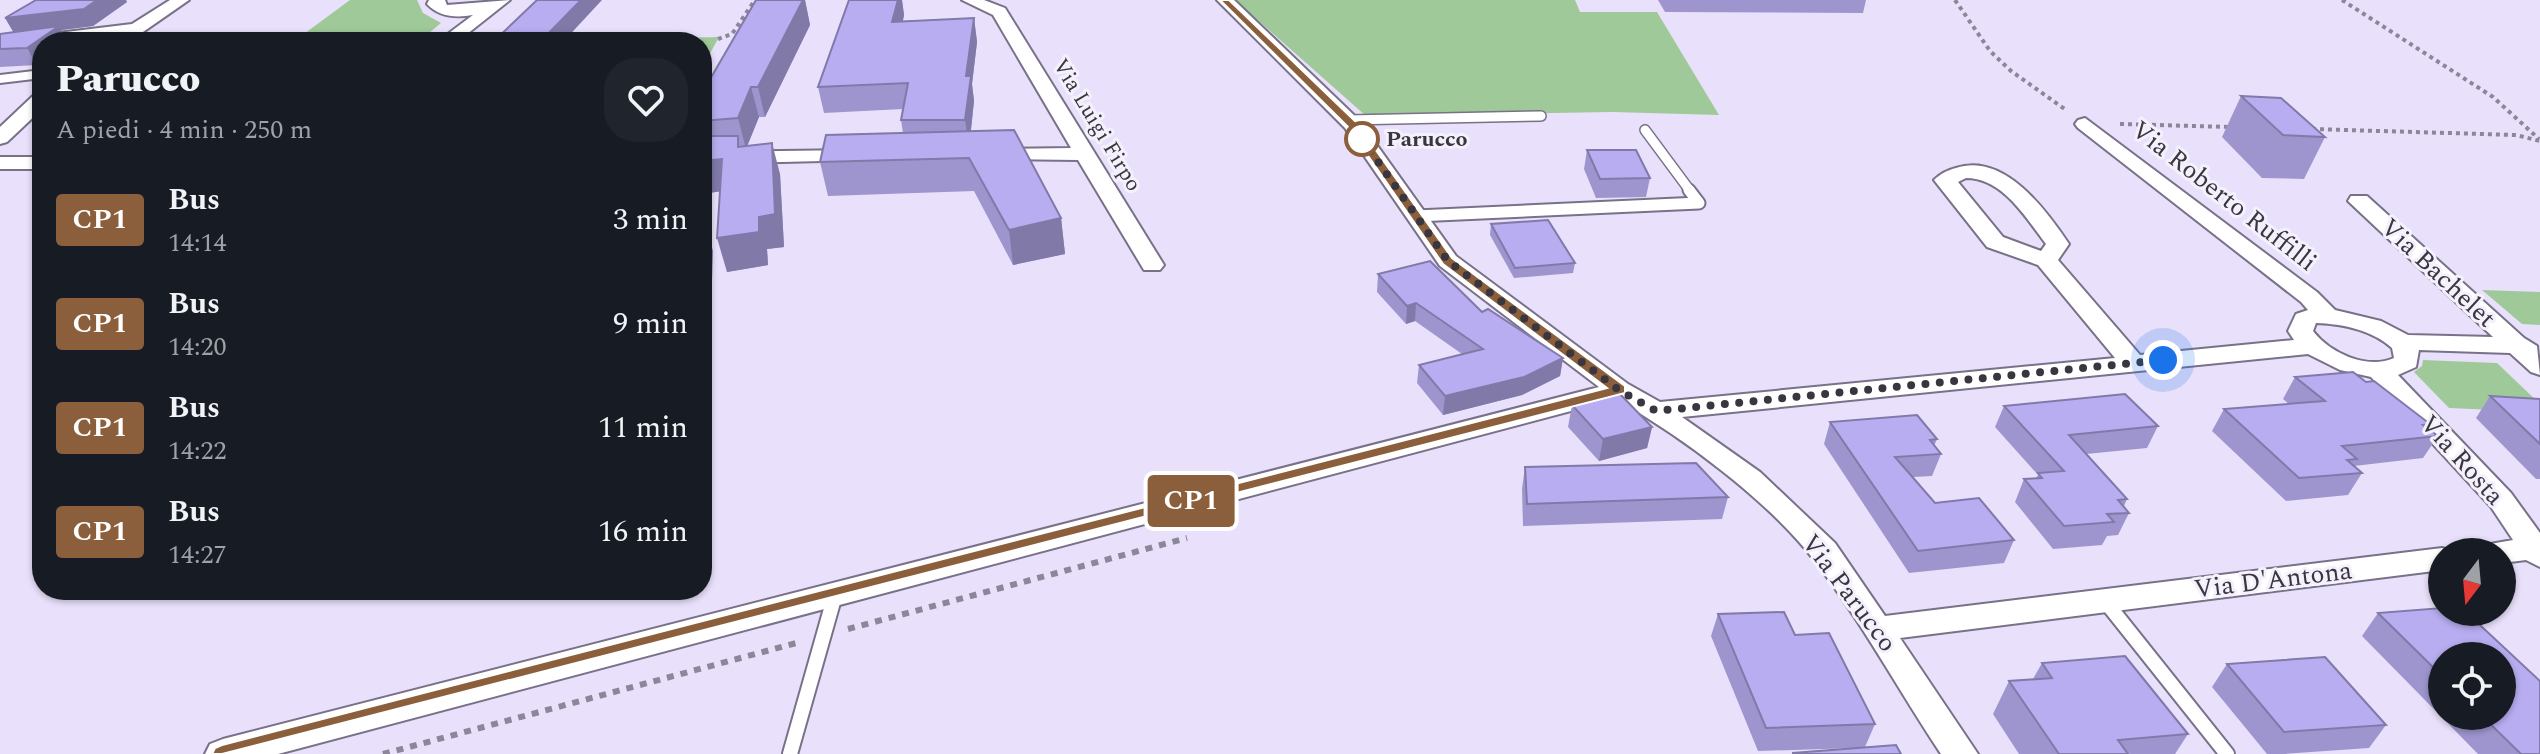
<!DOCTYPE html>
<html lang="it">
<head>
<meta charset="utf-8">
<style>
  :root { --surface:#171b24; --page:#20242c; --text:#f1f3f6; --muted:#9ea1a6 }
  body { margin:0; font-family:Spectral,serif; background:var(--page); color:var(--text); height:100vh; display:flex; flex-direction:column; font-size:30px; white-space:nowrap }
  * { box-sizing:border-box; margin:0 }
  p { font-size:26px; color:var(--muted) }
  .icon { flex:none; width:44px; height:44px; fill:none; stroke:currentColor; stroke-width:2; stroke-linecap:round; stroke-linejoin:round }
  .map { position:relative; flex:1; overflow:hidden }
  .details { position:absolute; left:32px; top:32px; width:680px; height:568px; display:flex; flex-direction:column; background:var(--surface); border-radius:32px; box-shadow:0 2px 6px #0004 }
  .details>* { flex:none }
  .badge { padding:0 16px; border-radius:6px; font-size:28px; line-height:52px }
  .needle { width:52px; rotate:196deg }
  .fabs { position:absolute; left:2428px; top:538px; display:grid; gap:16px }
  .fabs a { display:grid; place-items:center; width:88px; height:88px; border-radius:50%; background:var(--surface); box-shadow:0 2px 6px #0004; font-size:40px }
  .you { position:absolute; width:40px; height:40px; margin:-20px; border:6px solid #fff; border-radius:50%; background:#1a73e8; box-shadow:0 0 0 12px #1a73e833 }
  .map>.badge { position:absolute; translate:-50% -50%; box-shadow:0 0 0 4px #fff }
  .round { display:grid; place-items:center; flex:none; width:84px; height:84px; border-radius:32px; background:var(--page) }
  .head { display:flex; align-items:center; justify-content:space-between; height:136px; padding:0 24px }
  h1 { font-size:38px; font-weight:800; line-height:60px }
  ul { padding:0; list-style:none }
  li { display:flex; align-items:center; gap:24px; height:104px; padding:0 24px }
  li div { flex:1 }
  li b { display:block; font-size:30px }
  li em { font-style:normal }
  li .badge { min-width:88px; font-weight:700; text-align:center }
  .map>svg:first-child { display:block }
  .green { fill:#a0c999 }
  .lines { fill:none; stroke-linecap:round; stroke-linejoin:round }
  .service-far2-casing { stroke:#787188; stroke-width:12 }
  .service-far1-casing { stroke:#787188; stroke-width:15 }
  .service-casing { stroke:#787188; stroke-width:18 }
  .pedestrian-casing { stroke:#787188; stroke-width:4 }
  .minor-casing { stroke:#787188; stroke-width:4 }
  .path-far1 { stroke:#8c8798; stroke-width:4; stroke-dasharray:4 4; stroke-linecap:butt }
  .path { stroke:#8c8798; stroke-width:6; stroke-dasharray:7 7; stroke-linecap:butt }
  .service-far2 { stroke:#fff; stroke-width:9 }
  .service-far1 { stroke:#fff; stroke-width:11 }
  .service { stroke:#fff; stroke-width:14 }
  .pedestrian { fill:#fff; fill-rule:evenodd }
  .minor { fill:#fff; fill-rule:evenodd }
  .wall { fill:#9e95ce; fill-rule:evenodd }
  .shaded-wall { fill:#8179a8 }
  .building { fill:#b8adf0; stroke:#8179a8; stroke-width:2 }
  .line { fill:#8b5e3c; stroke:#fff; stroke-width:2 }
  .walk { stroke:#393640; stroke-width:8; stroke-dasharray:0 14.4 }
  .stop-dot { fill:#fff; stroke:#8b5e3c; stroke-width:4 }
  .labels { text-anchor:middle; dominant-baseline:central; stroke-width:6; stroke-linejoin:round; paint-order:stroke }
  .far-street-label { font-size:22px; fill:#393640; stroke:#f4f1fc }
  .far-stop-label { font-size:22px; font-weight:bold; fill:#393640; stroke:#f4f1fc; text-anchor:start }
  .street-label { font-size:26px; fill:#393640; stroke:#f4f1fc }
</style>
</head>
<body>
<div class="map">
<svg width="2540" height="754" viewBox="0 0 2540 754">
  <rect width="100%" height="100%" fill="#e9e1fb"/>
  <g class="green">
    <path d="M350 0H417L423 13 441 23 418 42H293Z"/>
    <path d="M1235 0H1575L1580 12H1657L1719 115 1612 112 1366 116Z"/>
    <path d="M719 37 702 68V42H497Z"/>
    <path d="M2482 290 2540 292V325L2522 324Z"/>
    <path d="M2423 360 2497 363 2540 404V412L2449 408 2414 372 2422 366Z"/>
  </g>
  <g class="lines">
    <defs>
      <g id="service-far2">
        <path d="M1348 120 1541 116"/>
        <path d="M1645 130 1691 192"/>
      </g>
      <path id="service-far1" d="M1416 216 1699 203 1689 190"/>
      <g id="service">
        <path d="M2105 601 2227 754"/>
        <path d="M790 754 835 595"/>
      </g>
      <path id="pedestrian" d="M42 70V78L0 83V75Z"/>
      <g id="minor">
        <path d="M170 0H189L130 41H118L116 37 42 42V45L0 50V40L132 24Z"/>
        <path d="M429 0H445L447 5 510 0 457 42H437L473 15C456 18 439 17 427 4Z"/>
        <path d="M962 0H984L1005 8 1164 265 1160 270H1144L1078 160 984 159 981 155 991 149 1071 148 993 15Z"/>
        <path d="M1217 0H1234L1359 120 1456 256 1628 384 1660 402 2115 358 2038 265 1987 247 1934 180C1940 174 1948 170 1956 168 2004 152 2046 210 2069 244L2058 260 2140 355 2294 340 2288 331 2296 314 2308 310 2301 302 2078 128 2075 124 2078 120 2085 118 2317 292 2335 310 2381 321 2408 335 2493 337 2348 201 2351 196H2367L2524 338 2537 346 2540 375 2531 372 2510 353 2419 350 2416 367 2398 375 2511 493 2540 533V567L2526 560 2502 563V552H2486L2490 544 2513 540 2491 507 2371 377 2340 370 2308 354 1682 417 1760 472 1835 543 1885 616 2442 548 2453 552H2442V570L1900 638 1978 754H1941C1899 691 1860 619 1814 560 1767 499 1682 437 1616 399L278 754H205L210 744 223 739 1599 387 1440 266 1345 128ZM1966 178C2003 178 2026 218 2046 244L2041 251 2003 237 1958 182ZM2316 323C2343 324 2372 330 2392 348L2394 358C2367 370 2330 353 2313 331Z"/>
        <path d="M42 92V109L7 142 0 144V127L35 94Z"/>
        <path d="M856 150 863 152 866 156 863 160 702 164V152Z"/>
        <rect x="0" y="157" width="42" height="12"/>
      </g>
    </defs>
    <use href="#service-far2" class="service-far2-casing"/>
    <use href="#service-far1" class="service-far1-casing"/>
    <use href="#service" class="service-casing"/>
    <use href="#pedestrian" class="pedestrian-casing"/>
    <use href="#minor" class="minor-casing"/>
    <g class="path-far1">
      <path d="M1955 0 1990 51 2011 71 2066 110"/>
      <path d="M2342 0 2493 97 2539 139"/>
      <path d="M718 39 732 34 755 0"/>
      <path d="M2120 124 2230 127"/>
      <path d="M2312 129 2516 135 2540 141"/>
    </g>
    <g class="path">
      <path d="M848 629 1187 538"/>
      <path d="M383 754 800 642"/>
    </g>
    <use href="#service-far2" class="service-far2"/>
    <use href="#service-far1" class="service-far1"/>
    <use href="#service" class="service"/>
    <use href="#pedestrian" class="pedestrian"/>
    <use href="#minor" class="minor"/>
  </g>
  <g class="wall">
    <path d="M36 0H126L127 2 93 26 61 30 42 42V62L37 65 0 67V34L13 33Z"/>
    <path d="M756 0H805L810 25 765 117H759L747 146 780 174 784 247 767 249 768 265 727 272 720 191 702 194V81H709Z"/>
    <path d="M849 0H902L904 15 903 21 974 18 977 42 972 84 974 101 971 131 1061 218 1065 254 1013 265 974 191 828 196 820 162 903 133 901 120 903 109 824 113 818 87Z"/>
    <path d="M1658 0H1866L1863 13 1665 12Z"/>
    <path d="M2241 96 2325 137 2304 179 2262 178 2222 137Z"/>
    <path d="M1587 150 1650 178 1646 197 1596 198 1584 169Z"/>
    <path d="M1491 224 1575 263 1573 273 1514 278 1490 235Z"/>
    <path d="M1378 274 1482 312 1563 358 1560 376 1522 395 1443 415 1417 383 1419 365 1462 354 1415 321 1406 324 1377 292Z"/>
    <path d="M2295 377 2366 382 2430 424 2427 428 2438 436 2423 458 2354 466 2362 473 2348 495 2286 501 2212 431 2224 409 2289 404 2283 399Z"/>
    <path d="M2490 396 2540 399V479H2536L2476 418Z"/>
    <path d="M1572 405 1652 427 1647 448 1599 461 1568 427Z"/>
    <path d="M2004 406 2158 426 2147 448 2086 454 2127 499 2124 506 2129 513 2118 535 2107 536 2102 545 2053 549 2015 502 2024 479 2036 478 2038 475 1995 427Z"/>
    <path d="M1830 422 1937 439 1934 446 1941 454 1932 476 1913 477 1935 503 2014 540 2004 563 1909 573 1824 444Z"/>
    <path d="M1525 467 1728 497 1722 519 1523 526 1522 489Z"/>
    <path d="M2442 608V612H2466L2540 681V754H2478L2362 636 2378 613ZM2442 656H2502V716H2442Z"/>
    <path d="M1718 614 1795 635 1875 724 1865 747 1901 754H1792L1793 753 1856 748 1758 751 1711 636Z"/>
    <path d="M2042 663 2188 734 2175 754H2019L1993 714 2009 681 2033 679Z"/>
    <path d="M2227 664 2386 725 2369 748 2284 754H2267L2212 687Z"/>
  </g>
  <g class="shaded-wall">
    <path d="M97 0H126L127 2 93 26 61 30 67 42H42V62L37 65 27 48 15 35 5 18Z"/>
    <path d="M581 0H602L563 42H540Z"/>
    <path d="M803 0H805L810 25 765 117 758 87Z"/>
    <path d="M898 0H902L904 15 897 46 892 22Z"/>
    <path d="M974 18 977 42 972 84 974 101 969 146 965 120 966 76Z"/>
    <path d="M751 87 759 117 746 149 738 118Z"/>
    <path d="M772 143 780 174 784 247 767 249 768 265 727 272 717 238 759 217Z"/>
    <path d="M722 159 730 190 702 194V161Z"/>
    <path d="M703 216 713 251 712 281 702 282Z"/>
    <path d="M1061 218 1065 254 1013 265 1009 230Z"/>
    <path d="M1416 303 1415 321 1406 324 1407 306Z"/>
    <path d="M1563 358 1560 376 1522 395 1443 415 1445 396Z"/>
    <path d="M1652 427 1647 448 1599 461 1603 439Z"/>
  </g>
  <g class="building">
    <path d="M36 0H97L84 9 5 18Z"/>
    <path d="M537 0H581L540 42H493Z"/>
    <path d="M756 0H803L758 87H751L738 118 702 121V81H709Z"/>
    <path d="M849 0H898L892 22 974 18 966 76H971L965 120H901L908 83 818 87Z"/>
    <path d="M59 26 27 48 0 49V34Z"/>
    <path d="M2241 96 2281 98 2325 137 2283 135Z"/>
    <path d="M1014 130 1061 218 1009 230 969 158 820 162 826 135Z"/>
    <path d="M702 136H738V147L772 143 775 214 759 217V232L717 238 722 159 702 161Z"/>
    <path d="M1587 150H1636L1650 178 1600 179Z"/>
    <path d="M1548 220 1575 263 1515 268 1491 224Z"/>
    <path d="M1430 261 1482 312 1488 309 1563 358 1524 377 1445 396 1419 365 1483 349 1416 303 1407 306 1378 274Z"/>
    <path d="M2353 372 2366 382 2374 381 2430 424 2423 425 2438 436 2342 446 2357 459 2347 460 2362 473 2299 478 2224 409 2325 401 2295 377Z"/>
    <path d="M1619 393 1652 427 1603 439 1572 405Z"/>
    <path d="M2125 394 2158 426 2069 435 2127 499 2118 500 2129 513 2107 514 2114 522 2064 526 2024 479 2042 478 2038 473 2064 471 2004 406Z"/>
    <path d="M2490 396 2540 399V444Z"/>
    <path d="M1917 415 1937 439 1930 440 1941 454 1895 457 1935 503 1979 498 2014 540 1918 551 1830 422Z"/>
    <path d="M1696 463 1728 497 1527 504 1525 467Z"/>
    <path d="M2442 608V612H2466L2540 681V754H2521L2482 716H2502V656H2442V676L2378 613Z"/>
    <path d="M1784 612 1795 635 1829 633 1875 724 1766 728 1718 614Z"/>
    <path d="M2125 656 2188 734 2118 740 2128 754H2059L2009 681 2052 678 2042 663Z"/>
    <path d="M2325 657 2386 725 2284 732 2227 664Z"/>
    <path d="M1896 745 1901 754H1793V753Z"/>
  </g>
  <path class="line" d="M1220 0H1229L1356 122 1452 258 1625 386V393L222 754H212L215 748 222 745 1607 388 1443 264 1348 127Z"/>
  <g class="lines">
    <path class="walk" d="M1362 139 1448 261 1619 390 1656 411 2163 360"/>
  </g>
  <circle class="stop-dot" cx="1362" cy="139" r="16"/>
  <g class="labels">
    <g class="far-street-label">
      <text transform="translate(1097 125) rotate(59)">Via Luigi Firpo</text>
    </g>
    <g class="far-stop-label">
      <text x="1386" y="139">Parucco</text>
    </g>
    <g class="street-label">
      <text transform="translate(2224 196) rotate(38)">Via Roberto Ruffilli</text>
      <text transform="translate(2438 273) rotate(43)">Via Bachelet</text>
      <text transform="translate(2462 460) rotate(48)">Via Rosta</text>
      <text transform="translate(2273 580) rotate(-7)">Via D'Antona</text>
      <text transform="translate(1849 593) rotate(53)">Via Parucco</text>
    </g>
  </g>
</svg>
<div class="fabs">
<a><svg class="needle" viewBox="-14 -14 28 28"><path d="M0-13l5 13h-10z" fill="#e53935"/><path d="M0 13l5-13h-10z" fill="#9ea1a6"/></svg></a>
<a><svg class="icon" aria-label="locate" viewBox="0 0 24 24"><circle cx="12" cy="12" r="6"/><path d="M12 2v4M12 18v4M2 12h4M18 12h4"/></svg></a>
</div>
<div class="you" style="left:2163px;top:360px"></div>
<b class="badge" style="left:1191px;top:501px;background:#8b5e3c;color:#fff">CP1</b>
<section class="details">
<div class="head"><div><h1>Parucco</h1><p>A piedi · 4 min · 250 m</p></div><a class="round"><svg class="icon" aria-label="heart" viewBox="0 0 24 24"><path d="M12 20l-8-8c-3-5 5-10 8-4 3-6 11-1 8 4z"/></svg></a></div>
<ul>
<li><span class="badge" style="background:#8b5e3c;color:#fff">CP1</span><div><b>Bus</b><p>14:14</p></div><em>3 min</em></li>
<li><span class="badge" style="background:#8b5e3c;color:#fff">CP1</span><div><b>Bus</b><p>14:20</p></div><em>9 min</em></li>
<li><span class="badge" style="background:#8b5e3c;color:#fff">CP1</span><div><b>Bus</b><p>14:22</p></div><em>11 min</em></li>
<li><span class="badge" style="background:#8b5e3c;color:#fff">CP1</span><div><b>Bus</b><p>14:27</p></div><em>16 min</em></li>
</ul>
</section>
</div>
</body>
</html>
